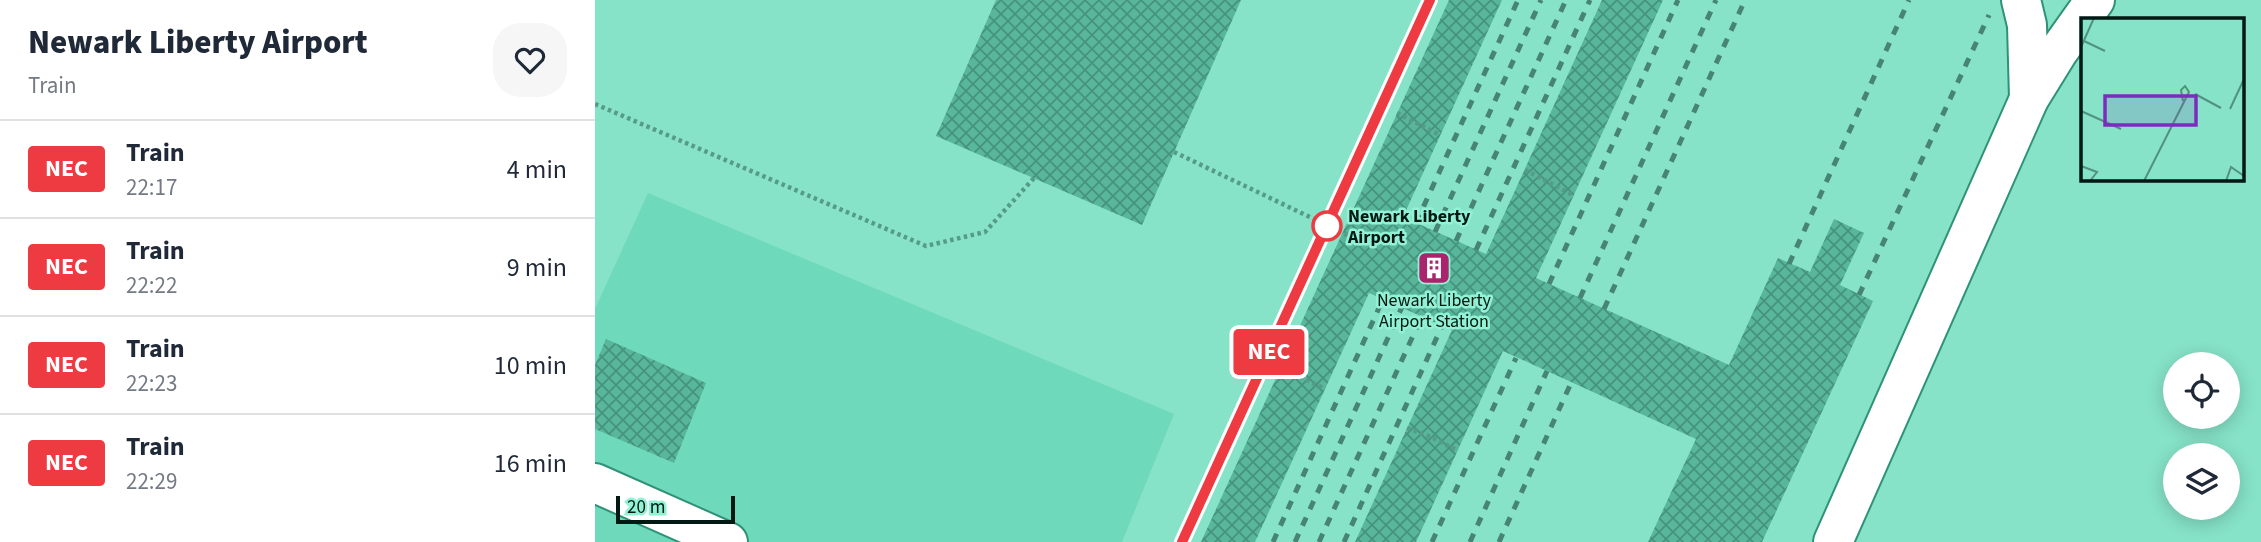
<!DOCTYPE html>
<html lang="en">
<head>
<meta charset="utf-8">
<style>
  :root { --surface:#fff; --page:#f6f6f7; --text:#1f2937; --muted:#747a83; --line:#e0e1e3 }
  body { margin:0; font-family:"Source Sans 3",sans-serif; background:var(--page); color:var(--text); height:100vh; display:flex; flex-direction:column; font-size:26px; white-space:nowrap }
  * { box-sizing:border-box; margin:0 }
  p { font-size:23px; color:var(--muted) }
  .icon { flex:none; width:38px; height:38px; fill:none; stroke:currentColor; stroke-width:2; stroke-linecap:round; stroke-linejoin:round }
  .map { position:relative; flex:1; overflow:hidden }
  .details { display:flex; flex-direction:column; background:var(--surface); width:595px }
  .details>* { flex:none }
  .badge { padding:0 14px; border-radius:5px; font-size:24px; line-height:46px }
  .buttons { position:absolute; left:1568px; top:352px; display:grid; gap:14px }
  .buttons a { display:grid; place-items:center; width:77px; height:77px; border-radius:50%; background:var(--surface); box-shadow:0 4px 18px #0003; font-size:35px }
  .scale { position:absolute; left:21px; bottom:18px; width:119px; box-sizing:border-box; padding-left:7px; border:4px solid #001912; border-top:0; font-size:19px; line-height:24px; white-space:nowrap; color:#001912; -webkit-text-stroke:5px #93f1d4; paint-order:stroke }
  .map>.badge { position:absolute; translate:-50% -50%; box-shadow:0 0 0 4px #fff }
  .round { display:grid; place-items:center; flex:none; width:74px; height:74px; border-radius:28px; background:var(--page) }
  .headline { display:flex; align-items:center; justify-content:space-between; height:119px; padding:0 28px }
  h1 { font-size:33px; font-weight:800; line-height:52px }
  ul { padding:0; list-style:none }
  li { display:flex; align-items:center; gap:21px; height:98px; padding:0 28px; border-top:2px solid var(--line) }
  li div { flex:1 }
  li b { display:block; font-size:26px }
  li em { font-style:normal }
  li .badge { min-width:77px; font-weight:700; text-align:center }
  main { display:flex; flex:1; min-height:0 }
  .map>svg:first-child { display:block }
  .built { fill:#6fd9bb }
  .building { fill:url(#building-cross-hatch) }
  .lines { fill:none; stroke-linecap:round; stroke-linejoin:round }
  .minor-casing { stroke:#2f9278; stroke-width:42 }
  .path { stroke:#569b86; stroke-width:4.5; stroke-dasharray:3.5 3.5; stroke-linecap:butt }
  .minor { stroke:#fff; stroke-width:38 }
  .rail { stroke:#478472; stroke-width:5; stroke-dasharray:9 9; stroke-linecap:butt }
  .path-bridge { stroke:#569b86; stroke-width:4.5; stroke-dasharray:3.5 3.5; stroke-linecap:butt }
  .line-casing { stroke:#fff; stroke-width:16 }
  .line { stroke:#ee3a41; stroke-width:10 }
  .stop-dot { fill:#fff; stroke:#ee3a41; stroke-width:3.5 }
  .labels { text-anchor:middle; dominant-baseline:central; stroke-width:5; stroke-linejoin:round; paint-order:stroke }
  .stop-label { font-size:18px; font-weight:bold; fill:#001912; stroke:#93f1d4; text-anchor:start }
  .poi-label { font-size:18px; fill:#001912; stroke:#93f1d4 }
  .inset-road { fill:none; stroke:#50927f; stroke-width:2 }
  .view { fill:#7b2cbf; fill-opacity:0.15; stroke:#7b2cbf; stroke-width:3.5 }
  .inset-edge { fill:none; stroke:#001912; stroke-width:3.5 }
</style>
</head>
<body>
<main>
<section class="details">
<div class="headline"><div><h1>Newark Liberty Airport</h1><p>Train</p></div><a class="round"><svg class="icon" aria-label="heart" viewBox="0 0 24 24"><path d="M12 20l-8-8c-3-5 5-10 8-4 3-6 11-1 8 4z"/></svg></a></div>
<ul>
<li><span class="badge" style="background:#ee3a41;color:#fff">NEC</span><div><b>Train</b><p>22:17</p></div><em>4 min</em></li>
<li><span class="badge" style="background:#ee3a41;color:#fff">NEC</span><div><b>Train</b><p>22:22</p></div><em>9 min</em></li>
<li><span class="badge" style="background:#ee3a41;color:#fff">NEC</span><div><b>Train</b><p>22:23</p></div><em>10 min</em></li>
<li><span class="badge" style="background:#ee3a41;color:#fff">NEC</span><div><b>Train</b><p>22:29</p></div><em>16 min</em></li>
</ul>
</section>
<div class="map">
<svg width="1666" height="542" viewBox="0 0 1666 542">
  <defs>
    <pattern id="building-cross-hatch" width="8" height="8" patternUnits="userSpaceOnUse" patternTransform="scale(1.75)"><rect width="8" height="8" fill="#58b69b"/><path d="M0 0l8 8M0 8l8-8" fill="none" stroke="#46937d"/></pattern>
  </defs>
  <rect width="100%" height="100%" fill="#86e3c7"/>
  <path class="built" d="M53 193 579 414 527 542H0V309Z"/>
  <g class="building">
    <path d="M401 0H646L547 225 341 136Z"/>
    <path d="M854 0H907L808 217 891 254 1007 0H1068L941 278 1134 365 1183 258 1215 272 1239 219 1269 233 1245 285 1278 301 1167 542H1053L1101 439 908 351 821 542H760L857 330 774 293 660 542H606Z"/>
    <path d="M11 339 111 383 79 463 0 429V365Z"/>
  </g>
  <g class="lines">
    <defs>
      <g id="minor">
        <path d="M1426 0 1432 25 1434 99"/>
        <path d="M0 483 133 542"/>
        <path d="M1238 542 1434 99 1463 52 1500 0"/>
      </g>
    </defs>
    <use href="#minor" class="minor-casing"/>
    <g class="path">
      <path d="M0 104 331 246 390 232 439 178"/>
      <path d="M802 113 845 135"/>
      <path d="M930 170 978 195"/>
      <path d="M685 370 706 377 730 389"/>
      <path d="M812 428 836 437 863 451"/>
    </g>
    <use href="#minor" class="minor"/>
    <g class="rail">
      <path d="M821 223 923 0"/>
      <path d="M840 232 946 0"/>
      <path d="M861 241 971 0"/>
      <path d="M881 250 995 0"/>
      <path d="M1194 264 1314 0"/>
      <path d="M954 284 1083 0"/>
      <path d="M1264 295 1394 15"/>
      <path d="M985 298 1121 0"/>
      <path d="M1009 309 1150 0"/>
      <path d="M587 542 835 0"/>
      <path d="M678 542 788 299"/>
      <path d="M700 542 807 307"/>
      <path d="M724 542 827 316"/>
      <path d="M749 542 847 326"/>
      <path d="M837 542 921 358"/>
      <path d="M875 542 952 371"/>
      <path d="M904 542 976 383"/>
    </g>
    <path class="path-bridge" d="M579 152 767 242"/>
  </g>
  <g class="lines">
    <defs>
      <path id="line" d="M587 542 835 0"/>
    </defs>
    <use href="#line" class="line-casing"/>
    <use href="#line" class="line"/>
  </g>
  <defs>
    <symbol id="building-square" viewBox="-11 -11 22 22"><rect x="-9" y="-9" width="18" height="18" rx="4" fill="#a9246d" stroke="#93f1d4"/><path d="M-4-6H4V6H1V3H-1V6H-4ZM-2.5-4.3h1.7v1.8h-1.7ZM.8-4.3h1.7v1.8H.8ZM-2.5-1h1.7V.8h-1.7ZM.8-1h1.7V.8H.8Z" fill="#fff"/></symbol>
  </defs>
  <g fill-rule="evenodd">
    <use href="#building-square" x="820" y="249" width="38" height="38"/>
  </g>
  <circle class="stop-dot" cx="732" cy="226" r="14"/>
  <g class="labels">
    <g class="stop-label">
      <text x="753" y="216">Newark Liberty<tspan x="753" dy="21">Airport</tspan></text>
    </g>
    <g class="poi-label">
      <text x="839" y="300">Newark Liberty<tspan x="839" dy="21">Airport Station</tspan></text>
    </g>
  </g>
  <g transform="translate(1486 18)">
    <rect width="163" height="163" fill="#86e3c7"/>
    <path class="inset-road" d="M3 23 24 33M0 29 13 0M114 76 140 90M149 91 163 61M0 93 40 111M0 148 16 154 9 163M63 163 108 74 104 68 100 72 102 83M145 163 150 149 163 158"/>
    <path class="view" d="M24 78H115V107H24Z"/>
    <rect width="163" height="163" class="inset-edge"/>
  </g>
</svg>
<div class="buttons">
<a><svg class="icon" aria-label="locate" viewBox="0 0 24 24"><circle cx="12" cy="12" r="6"/><path d="M12 2v4M12 18v4M2 12h4M18 12h4"/></svg></a>
<a><svg class="icon" aria-label="layers" viewBox="0 0 24 24"><path d="M12 4l9 5-9 5-9-5zM3 14l9 5 9-5"/></svg></a>
</div>
<div class="scale">20 m</div>
<b class="badge" style="left:674px;top:352px;background:#ee3a41;color:#fff">NEC</b>
</div>
</main>
</body>
</html>
